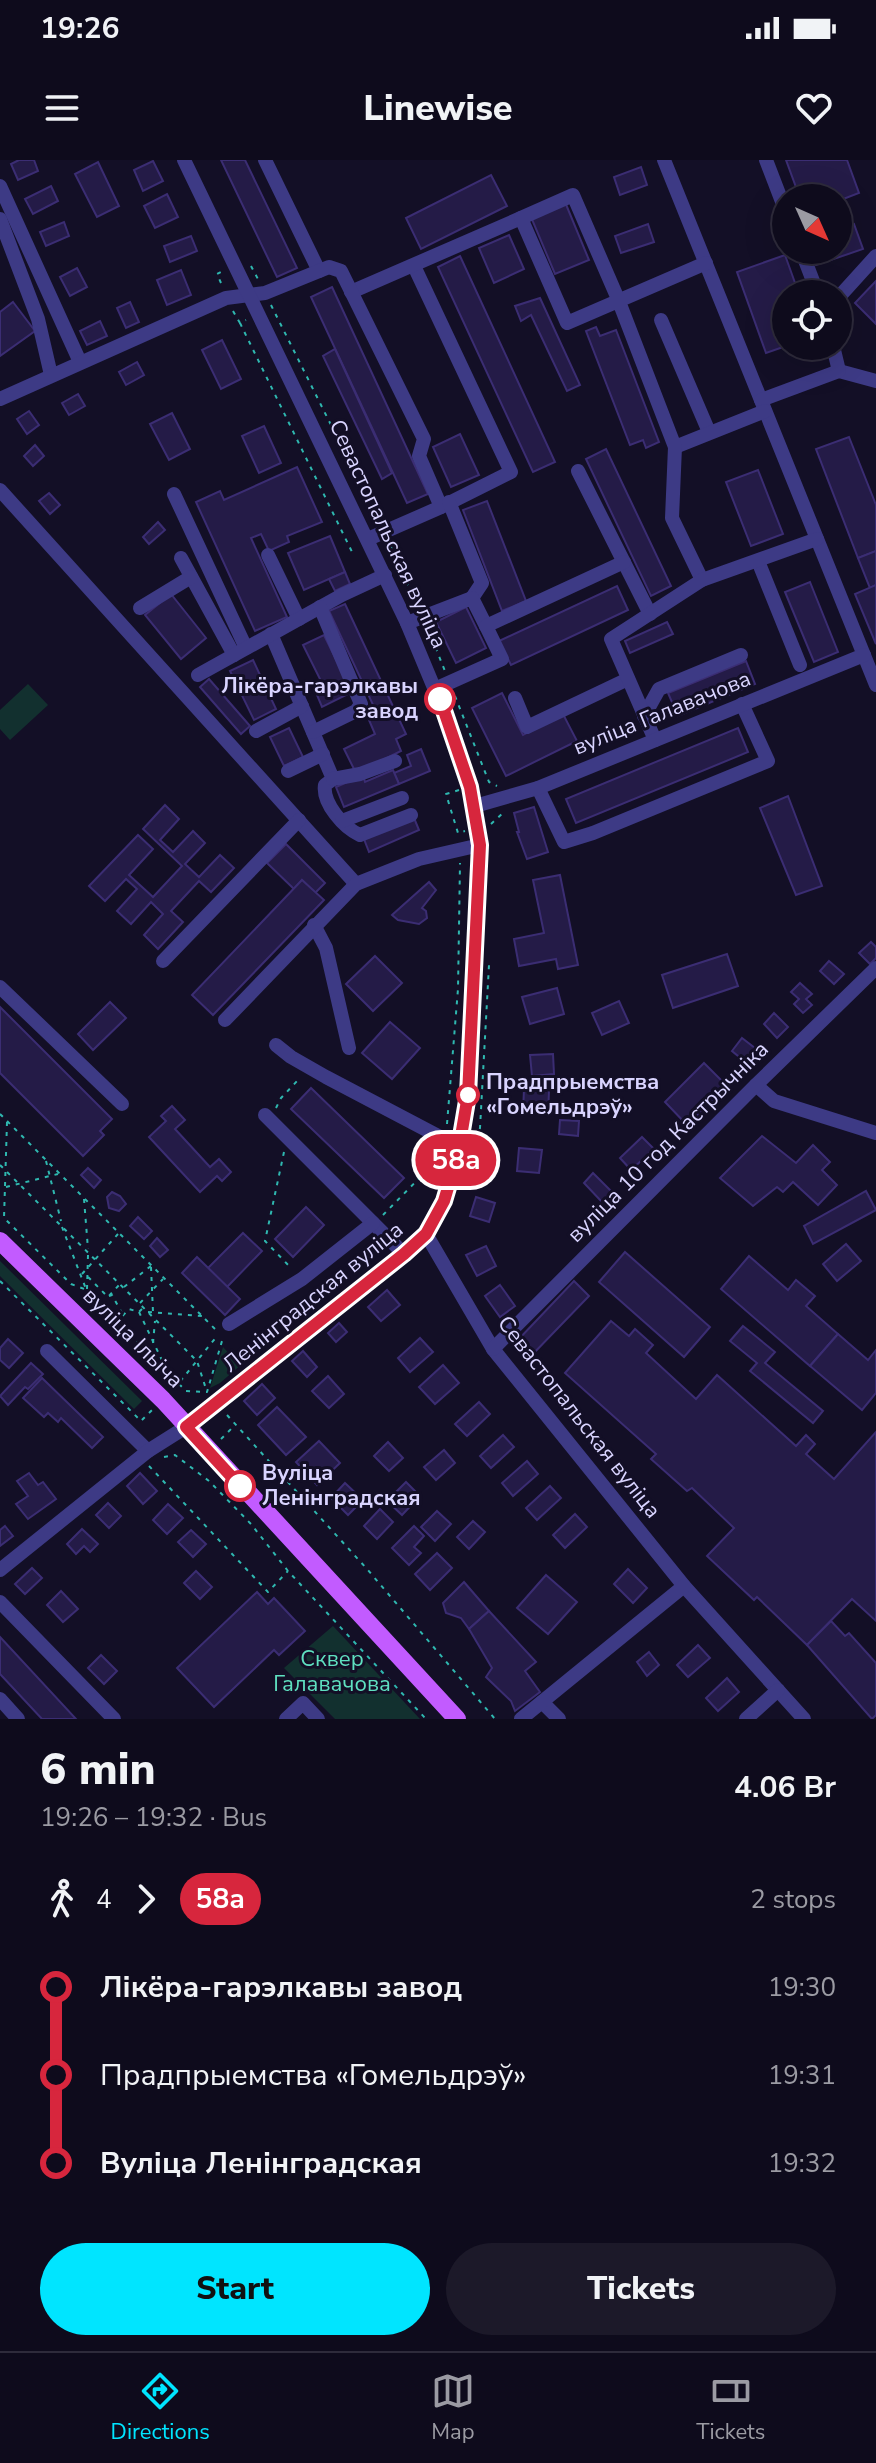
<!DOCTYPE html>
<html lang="en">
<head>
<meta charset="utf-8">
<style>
  :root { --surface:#0e0b1c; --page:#1c1929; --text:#f1f3f6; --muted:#9b9ba3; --line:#2e2b3b; --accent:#00e5ff }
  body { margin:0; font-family:"Nunito Sans",sans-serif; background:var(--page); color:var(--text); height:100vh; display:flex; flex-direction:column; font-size:30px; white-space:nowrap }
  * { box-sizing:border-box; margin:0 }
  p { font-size:26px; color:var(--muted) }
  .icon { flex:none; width:44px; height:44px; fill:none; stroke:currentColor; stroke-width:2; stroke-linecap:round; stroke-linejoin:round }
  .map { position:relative; height:1559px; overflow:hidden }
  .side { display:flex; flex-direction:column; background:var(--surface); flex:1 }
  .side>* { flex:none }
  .badge { padding:0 16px; border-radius:26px; font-size:28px; line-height:52px }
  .needle { width:52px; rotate:135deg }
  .buttons { position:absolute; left:772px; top:24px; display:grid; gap:16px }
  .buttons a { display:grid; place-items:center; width:80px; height:80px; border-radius:50%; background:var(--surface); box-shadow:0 8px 32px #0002,0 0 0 2px var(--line); font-size:40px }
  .map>.badge { position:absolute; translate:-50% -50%; box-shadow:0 0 0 4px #fff }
  .legs { display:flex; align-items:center; gap:12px; height:88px; padding:0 40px; font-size:26px }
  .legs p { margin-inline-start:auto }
  .headline { display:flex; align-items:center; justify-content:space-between; height:136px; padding:0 40px }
  h1 { font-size:44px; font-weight:800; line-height:60px }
  .button { display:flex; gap:16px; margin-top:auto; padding:16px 40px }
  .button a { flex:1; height:92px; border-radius:48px; background:var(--accent); color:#111; font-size:32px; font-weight:800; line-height:92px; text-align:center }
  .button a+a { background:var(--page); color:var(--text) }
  ul { padding:0 40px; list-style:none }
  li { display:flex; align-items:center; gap:28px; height:88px; font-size:30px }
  li i { display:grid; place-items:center; width:12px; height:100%; margin:0 10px; background:currentColor }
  li i::after { content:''; width:20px; height:20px; margin:-10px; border:6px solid; border-radius:50%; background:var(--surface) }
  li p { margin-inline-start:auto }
  li:first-child i { background:linear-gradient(#0000 50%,currentColor 0) }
  li:last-child i { background:linear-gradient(currentColor 50%,#0000 0) }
  .status { display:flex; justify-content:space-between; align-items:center; height:56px; padding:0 40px; background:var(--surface); direction:ltr }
  .status svg { height:22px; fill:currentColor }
  header { display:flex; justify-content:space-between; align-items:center; height:104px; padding:0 40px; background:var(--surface); font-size:36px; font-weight:800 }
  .menu { display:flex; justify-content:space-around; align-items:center; height:112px; border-top:2px solid var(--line); background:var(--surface); font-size:22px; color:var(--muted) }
  .menu a { display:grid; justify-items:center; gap:4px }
  .menu .on { color:var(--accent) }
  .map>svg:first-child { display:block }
  .green { fill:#12302f }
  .building { fill:#241b47; stroke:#3b2d73; stroke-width:2 }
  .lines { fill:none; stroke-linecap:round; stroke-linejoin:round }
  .path { stroke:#2fb8b0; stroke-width:2; stroke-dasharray:4 6; stroke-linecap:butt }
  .minor { stroke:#3d3a85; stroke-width:14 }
  .major { stroke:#c25bff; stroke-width:18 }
  .line-1-casing { stroke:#fff; stroke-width:18 }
  .line-1 { stroke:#d7263d; stroke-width:12 }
  .stop-1-dot { fill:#fff; stroke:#d7263d; stroke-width:4 }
  .labels { text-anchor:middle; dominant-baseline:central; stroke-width:6; stroke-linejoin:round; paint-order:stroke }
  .street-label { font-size:22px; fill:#d9d4ff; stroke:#130f26 }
  .stop-label { font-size:22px; font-weight:bold; fill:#d9d4ff; stroke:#130f26; text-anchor:start }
  .park-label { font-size:22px; fill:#5fe0c0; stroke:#130f26 }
</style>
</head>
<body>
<div class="status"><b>19:26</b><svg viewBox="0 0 49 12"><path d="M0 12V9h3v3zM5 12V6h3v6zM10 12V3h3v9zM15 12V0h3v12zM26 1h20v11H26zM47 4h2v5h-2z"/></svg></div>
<header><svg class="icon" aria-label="menu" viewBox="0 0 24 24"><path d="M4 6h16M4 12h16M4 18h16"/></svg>Linewise<svg class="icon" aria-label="heart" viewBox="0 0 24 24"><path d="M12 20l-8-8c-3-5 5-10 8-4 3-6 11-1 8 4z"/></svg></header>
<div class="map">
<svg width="876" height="1559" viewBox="0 0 876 1559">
  <rect width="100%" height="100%" fill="#130f26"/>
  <g class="green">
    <path d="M28 524 48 545 10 580 0 569V550Z"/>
    <path d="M0 1101 142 1241 134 1249 0 1116Z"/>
    <path d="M260 1172 265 1180 264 1185 220 1223 210 1228 223 1187 236 1201 258 1181 255 1176Z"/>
    <path d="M333 1466 420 1559H335L284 1508Z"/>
  </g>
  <g class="building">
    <path d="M19 0H34L38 11 18 20 11 4Z"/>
    <path d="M221 0H245L297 108 277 117Z"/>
    <path d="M786 0H847L859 33 838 41V38H800Z"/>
    <path d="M153 1 163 21 143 31 134 10Z"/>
    <path d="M98 2 119 46 97 57 75 14Z"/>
    <path d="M641 7 647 25 620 35 614 17Z"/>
    <path d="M491 15 507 46 421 89 406 58Z"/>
    <path d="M51 26 58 41 33 54 25 39Z"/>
    <path d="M167 34 178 57 155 68 144 46Z"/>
    <path d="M565 42 589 100 555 114 531 57Z"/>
    <path d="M64 62 69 76 46 86 40 72Z"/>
    <path d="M648 64 654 82 621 93 615 76Z"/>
    <path d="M854 64 863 89 816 105 811 90H838V70Z"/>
    <path d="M509 75 524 109 494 123 479 88Z"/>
    <path d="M191 76 197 91 170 102 164 86Z"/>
    <path d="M785 95 799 134H786V186L766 193 737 112Z"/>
    <path d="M460 96 555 302 533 312 438 107Z"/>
    <path d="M77 108 87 127 70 136 60 117Z"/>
    <path d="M181 110 191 135 167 145 157 120Z"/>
    <path d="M876 121V164L855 143Z"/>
    <path d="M332 127 428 334 407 343 311 137Z"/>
    <path d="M540 138 580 225 567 231 531 155 521 161 515 146Z"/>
    <path d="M13 142 35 171 0 196V152Z"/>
    <path d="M130 142 139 162 126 168 117 148Z"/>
    <path d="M100 161 107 176 87 185 80 171Z"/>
    <path d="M596 167 600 176 616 170 659 282 646 288 643 280 630 285 586 171Z"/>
    <path d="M222 180 241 219 221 229 202 190Z"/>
    <path d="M335 189 392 313 382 319 323 196Z"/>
    <path d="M137 202 144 215 126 225 119 212Z"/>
    <path d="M78 234 85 246 69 255 62 243Z"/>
    <path d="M29 251 39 265 27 274 17 259Z"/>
    <path d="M172 253 190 289 169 300 150 264Z"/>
    <path d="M264 266 281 303 259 313 242 276Z"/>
    <path d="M460 274 479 315 451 327 433 287Z"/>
    <path d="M849 277 876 345V391L858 398 816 289Z"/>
    <path d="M35 285 44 296 33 306 24 296Z"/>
    <path d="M606 289 671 426 651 436 586 299Z"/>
    <path d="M297 307 322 362 287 376 289 382 269 391 261 374 251 378 287 457 255 471 196 342 220 331 224 340Z"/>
    <path d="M758 310 783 374 751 386 726 322Z"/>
    <path d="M49 333 60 345 50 354 39 341Z"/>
    <path d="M487 341 526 441 502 451 463 350Z"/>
    <path d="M158 362 165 370 149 384 143 377Z"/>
    <path d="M330 376 345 412 304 430 288 393Z"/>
    <path d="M876 391V425L870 428 858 398Z"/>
    <path d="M345 412 350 424 335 431 329 419Z"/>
    <path d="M810 422 838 492 814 502 785 432Z"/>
    <path d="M876 425V484L855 434Z"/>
    <path d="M617 426 628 450 511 505 499 481Z"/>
    <path d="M171 434 206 478 181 499 145 455Z"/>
    <path d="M345 444 406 574 396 579 401 591 356 613 344 589 375 574 366 553 375 549 329 451Z"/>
    <path d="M466 447 486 488 456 503 436 462Z"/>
    <path d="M667 462 673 474 630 493 625 481Z"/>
    <path d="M324 475 352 532 322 547 317 535 326 531 303 485Z"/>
    <path d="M253 500 276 549 254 560 230 511Z"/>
    <path d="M746 501 755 524 678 556 668 533Z"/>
    <path d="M209 519 250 566 241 574 200 527Z"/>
    <path d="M502 533 523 575 563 554 577 581 506 616 472 548Z"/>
    <path d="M289 568 303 597 284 606 270 577Z"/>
    <path d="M738 568 748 592 576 663 566 639Z"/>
    <path d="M421 589 430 611 399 624 394 613 411 606 407 595Z"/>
    <path d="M393 610 399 624 344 647 336 627 363 615 365 622Z"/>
    <path d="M788 636 822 726 796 735 760 648Z"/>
    <path d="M165 645 179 659 160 680 173 692 193 671 205 683 185 704 199 717 220 695 234 708 211 732 199 721 171 751 183 762 158 789 144 775 163 754 151 742 131 764 117 751 137 729 126 719 105 741 89 726 138 675 153 689 129 715 153 737 182 706 143 669Z"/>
    <path d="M534 647 548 692 527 699 517 672H519L514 653Z"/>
    <path d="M414 658 419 670 369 692 364 679Z"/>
    <path d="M286 684 325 723 315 733 302 720 294 729 267 703Z"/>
    <path d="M560 715 578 805 558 809 556 799 519 806 514 779 544 773 533 720Z"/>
    <path d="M302 720 324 740 213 855 192 835Z"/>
    <path d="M429 722 436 730 422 748 426 751 427 758 419 764 398 760 392 755Z"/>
    <path d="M871 782 876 787V798L870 804 859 793Z"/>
    <path d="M727 794 738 826 673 848 662 815Z"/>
    <path d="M375 796 402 823 373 851 346 824Z"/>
    <path d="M829 801 844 814 834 824 820 811Z"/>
    <path d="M800 823 812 834 806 839 812 845 803 853 794 844 799 839 791 832Z"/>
    <path d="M557 828 564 854 530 864 522 837Z"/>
    <path d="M619 841 629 863 602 875 592 853Z"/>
    <path d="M110 842 126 858 93 890 78 874Z"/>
    <path d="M0 847 112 959 100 971 104 975 83 996 0 913Z"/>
    <path d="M774 853 788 867 777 878 764 864Z"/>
    <path d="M390 862 420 888 392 919 362 893Z"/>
    <path d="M742 878 760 892 749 905 732 891Z"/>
    <path d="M553 894 554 914 532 916 530 895Z"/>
    <path d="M704 903 727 926 687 965 665 942Z"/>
    <path d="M311 928 404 1018 384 1038 291 949Z"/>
    <path d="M524 929 549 931 548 954 523 953Z"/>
    <path d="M172 946 185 960 175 969 210 1007 219 999 231 1012 222 1021 217 1016 200 1032 149 977 166 961 161 956Z"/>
    <path d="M560 960 579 961 578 976 559 974Z"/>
    <path d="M762 976 796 1003 813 985 830 1002 822 1010 837 1025 818 1045 793 1022 783 1032 777 1027 753 1046 720 1018Z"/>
    <path d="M642 977 654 989 631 1010 620 998Z"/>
    <path d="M519 988 542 990 539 1013 517 1011Z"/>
    <path d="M88 1008 101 1020 94 1028 81 1015Z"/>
    <path d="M593 1013 612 1032 602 1042 584 1023Z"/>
    <path d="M866 1031 876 1050 813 1084 804 1066Z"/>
    <path d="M112 1032 120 1036 126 1044 119 1051 109 1048 107 1037Z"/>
    <path d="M476 1037 495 1043 489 1062 470 1056Z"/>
    <path d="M306 1047 324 1065 293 1097 275 1079Z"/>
    <path d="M138 1057 152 1071 144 1079 130 1066Z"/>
    <path d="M243 1073 262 1091 227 1127 208 1108Z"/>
    <path d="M157 1078 168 1090 160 1097 150 1086Z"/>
    <path d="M846 1084 861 1101 837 1121 823 1104Z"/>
    <path d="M486 1086 496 1106 477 1116 466 1095Z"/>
    <path d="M625 1092 710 1167 684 1197 599 1122Z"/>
    <path d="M749 1096 788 1130 796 1120 815 1136 806 1146 838 1174 810 1206 721 1129Z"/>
    <path d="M197 1097 240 1139 225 1155 182 1113Z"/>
    <path d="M574 1121 589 1136 530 1197 516 1182Z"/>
    <path d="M500 1125 515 1146 500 1157 485 1136Z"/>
    <path d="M387 1130 400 1145 381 1161 368 1147Z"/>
    <path d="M611 1161 629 1176 635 1169 653 1185 646 1193 696 1239 717 1215 796 1286 806 1275 815 1284 806 1294 834 1319 876 1272V1461L852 1439 807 1485 757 1437 754 1440 707 1396 734 1368 692 1328 687 1331 651 1299 656 1294 565 1213Z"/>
    <path d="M339 1163 347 1172 336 1182 328 1173Z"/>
    <path d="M743 1166 775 1192 765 1203 823 1251 813 1263 750 1211 757 1203 730 1181Z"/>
    <path d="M838 1174 868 1200 876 1190V1233L862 1250 810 1206Z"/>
    <path d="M420 1178 433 1192 410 1212 398 1198Z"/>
    <path d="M8 1179 23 1193 9 1208 0 1200V1188Z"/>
    <path d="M303 1191 317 1207 307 1217 292 1201Z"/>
    <path d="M31 1203 43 1214 28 1229 25 1227 8 1245 0 1236Z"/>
    <path d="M443 1205 459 1223 435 1244 419 1227Z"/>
    <path d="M328 1216 344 1234 329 1248 312 1231Z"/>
    <path d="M42 1218 103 1277 92 1288 61 1258 58 1262 48 1253 44 1257 23 1238Z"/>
    <path d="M262 1224 275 1238 257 1255 244 1241Z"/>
    <path d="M479 1242 490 1254 467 1276 455 1264Z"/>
    <path d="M277 1247 306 1277 286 1295 258 1265Z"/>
    <path d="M503 1275 514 1287 491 1308 480 1296Z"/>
    <path d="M319 1281 340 1303 317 1325 296 1302Z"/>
    <path d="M388 1282 403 1298 389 1311 374 1296Z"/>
    <path d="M444 1290 455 1303 436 1320 424 1307Z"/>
    <path d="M527 1301 538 1314 513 1336 502 1323Z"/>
    <path d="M29 1313 38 1325 43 1322 56 1339 28 1359 16 1344 28 1336 17 1321Z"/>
    <path d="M140 1313 157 1331 143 1344 127 1326Z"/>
    <path d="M406 1322 420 1336 402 1355 387 1341Z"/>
    <path d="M345 1323 363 1340 348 1355 331 1338Z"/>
    <path d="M550 1326 561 1338 537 1360 526 1348Z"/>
    <path d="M108 1343 121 1356 109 1368 96 1355Z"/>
    <path d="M168 1344 183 1358 167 1374 153 1360Z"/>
    <path d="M380 1349 393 1362 377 1379 364 1366Z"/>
    <path d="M437 1351 451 1364 435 1381 421 1367Z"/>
    <path d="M575 1354 587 1367 565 1388 553 1375Z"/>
    <path d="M473 1361 485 1372 469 1389 457 1377Z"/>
    <path d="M5 1366 13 1376 0 1386V1370Z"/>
    <path d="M414 1366 424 1376 414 1387 421 1393 409 1405 392 1388Z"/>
    <path d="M82 1369 98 1384 90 1392 84 1386 76 1394 67 1384Z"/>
    <path d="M191 1370 206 1384 193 1397 178 1382Z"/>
    <path d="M437 1393 452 1408 430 1430 415 1414Z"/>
    <path d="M32 1408 42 1418 25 1434 15 1424Z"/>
    <path d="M628 1409 647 1428 633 1443 614 1424Z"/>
    <path d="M196 1411 212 1427 200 1439 184 1423Z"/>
    <path d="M546 1415 577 1442 548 1474 517 1448Z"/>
    <path d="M464 1422 489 1451 469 1469 461 1458 446 1453 443 1443Z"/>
    <path d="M61 1431 78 1449 63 1462 47 1445Z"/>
    <path d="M257 1432 268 1444 274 1438 305 1471 279 1495 274 1490 214 1547 177 1508Z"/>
    <path d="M489 1451 536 1502 525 1511 540 1532 515 1551 511 1541 486 1517 492 1508 469 1469Z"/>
    <path d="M831 1461 845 1476 849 1473 876 1503V1555L872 1559 807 1485Z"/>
    <path d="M0 1477 76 1559H42L0 1514Z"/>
    <path d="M698 1485 710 1498 688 1517 677 1505Z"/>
    <path d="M649 1492 659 1505 647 1516 637 1502Z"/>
    <path d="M101 1495 117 1511 104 1524 88 1508Z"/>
    <path d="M727 1518 739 1532 718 1551 706 1538Z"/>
  </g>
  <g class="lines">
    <g class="path">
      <path d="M251 106 259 121"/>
      <path d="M221 123 217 114 223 111"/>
      <path d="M271 145 379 361"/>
      <path d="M233 151 240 163 246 160"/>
      <path d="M240 163 354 396"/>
      <path d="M390 385 417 445"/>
      <path d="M428 469 445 511"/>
      <path d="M455 536 489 622 497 626"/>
      <path d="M459 630 446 634 458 673 465 671"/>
      <path d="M491 664 504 652"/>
      <path d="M276 948 281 938 299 919"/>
      <path d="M0 954 217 1171"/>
      <path d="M7 962 4 1058 71 1124 87 1130 116 1161"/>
      <path d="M447 964 458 829 460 703"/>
      <path d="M284 992 265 1081 292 1109"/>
      <path d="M472 998 480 968 489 805"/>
      <path d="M46 1001 61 1061"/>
      <path d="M0 1005 197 1201 207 1232"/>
      <path d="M6 1027 58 1014"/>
      <path d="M84 1039 88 1089"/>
      <path d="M383 1055 443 994"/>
      <path d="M62 1067 86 1129"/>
      <path d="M151 1107 153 1152"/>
      <path d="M82 1114 118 1074"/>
      <path d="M88 1117 108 1137 120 1124"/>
      <path d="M0 1121 141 1261 152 1250"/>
      <path d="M124 1127 151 1106"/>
      <path d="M87 1129 88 1095"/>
      <path d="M109 1136 112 1135 123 1155"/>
      <path d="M140 1143 163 1119"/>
      <path d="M142 1149 139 1152 129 1149 117 1162 186 1231 207 1232 222 1181 221 1176"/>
      <path d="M139 1152 169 1215"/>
      <path d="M148 1152 202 1156"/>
      <path d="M153 1183 155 1161"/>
      <path d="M174 1229 218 1175"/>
      <path d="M227 1255 367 1409 495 1559"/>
      <path d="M221 1279 235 1265"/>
      <path d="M164 1297 175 1295 209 1321 251 1364 288 1411 426 1559"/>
      <path d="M149 1306 268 1432 288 1411"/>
    </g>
    <g class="minor">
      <path d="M265 0 319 111"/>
      <path d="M664 0 876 525"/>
      <path d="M766 0 786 52"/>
      <path d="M0 26 80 202"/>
      <path d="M0 59 38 159 51 215"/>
      <path d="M801 90 818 134"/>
      <path d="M414 106 511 312 441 347"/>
      <path d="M351 132 521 58"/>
      <path d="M838 138 876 96"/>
      <path d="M661 160 709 272"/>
      <path d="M839 211 876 221"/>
      <path d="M0 239 226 138 265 133 329 107 341 111 424 279 419 296 441 347 368 379"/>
      <path d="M761 240 839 211 833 186"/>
      <path d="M675 287 765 251"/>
      <path d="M578 311 650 454"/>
      <path d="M0 330 356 724"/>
      <path d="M174 334 246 488"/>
      <path d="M449 342 482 423 472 438"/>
      <path d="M268 395 299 459"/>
      <path d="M181 398 234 495"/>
      <path d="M758 401 800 505"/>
      <path d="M702 420 672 358 675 287 618 139 573 35 521 58 567 163 706 103"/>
      <path d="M140 448 191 417"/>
      <path d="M407 463 472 438 486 466"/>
      <path d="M271 474 333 619 325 625C322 643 344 668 360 675L411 655"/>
      <path d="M198 515 342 435 385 415"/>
      <path d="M435 529 502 499 486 466 624 402"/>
      <path d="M515 538 527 567 628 519"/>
      <path d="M644 556 659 529 741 495"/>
      <path d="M256 571 302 546"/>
      <path d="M313 572 356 551 361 544 320 447"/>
      <path d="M655 580 611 479 702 420 817 379"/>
      <path d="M288 611 323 594"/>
      <path d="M333 619 360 614 395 601"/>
      <path d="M538 628 564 682 593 673 768 601 742 544"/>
      <path d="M475 646 538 628 864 495"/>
      <path d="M342 661 402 638"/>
      <path d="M314 765 326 788 349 888"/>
      <path d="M163 801 299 660"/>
      <path d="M0 827 122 944"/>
      <path d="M225 860 356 724 419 699 480 685"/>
      <path d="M276 885 291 897 326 917 459 987"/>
      <path d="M756 925 774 941 876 973"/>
      <path d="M265 955 404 1094"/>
      <path d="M426 1074 493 1189 684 1426 804 1559"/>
      <path d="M229 1164 302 1119 373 1063"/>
      <path d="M493 1189 756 925 876 808"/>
      <path d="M47 1191 148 1291"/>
      <path d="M0 1410 148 1291 186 1267 311 1170 426 1074 444 1041 453 1012 468 935 480 685 470 627 455 578 407 463 184 0"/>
      <path d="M0 1442 114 1559"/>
      <path d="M0 1539 18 1559"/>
      <path d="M542 1542 559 1559"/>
      <path d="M286 1559 303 1543 318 1559"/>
      <path d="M521 1559 684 1426"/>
      <path d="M746 1559 778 1530"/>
    </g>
    <path class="major" d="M0 1081 163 1240 457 1559"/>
  </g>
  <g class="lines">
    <defs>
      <path id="line-1" d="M240 1326 186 1267 404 1094 426 1074 444 1041 458 994 468 935 480 685 470 627 440 539"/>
    </defs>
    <use href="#line-1" class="line-1-casing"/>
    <use href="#line-1" class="line-1"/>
  </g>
  <g class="stop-1-dot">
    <circle cx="440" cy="539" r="14"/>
    <circle cx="468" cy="935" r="10"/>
    <circle cx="240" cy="1326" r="14"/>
  </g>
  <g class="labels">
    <g class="street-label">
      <text transform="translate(388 374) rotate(65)">Севастопальская вуліца</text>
      <text transform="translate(662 553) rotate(-22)">вуліца Галавачова</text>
      <text transform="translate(668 982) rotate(-45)">вуліца 10 год Кастрычніка</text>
      <text transform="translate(313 1137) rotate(-39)">Ленінградская вуліца</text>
      <text transform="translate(133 1178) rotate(45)">вуліца Ільіча</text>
      <text transform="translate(579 1257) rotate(52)">Севастопальская вуліца</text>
    </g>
    <g class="stop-label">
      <text x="418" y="526" text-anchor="end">Лікёра-гарэлкавы<tspan x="418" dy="25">завод</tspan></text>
      <text x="486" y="922">Прадпрыемства<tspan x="486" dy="25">«Гомельдрэў»</tspan></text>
      <text x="262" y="1313">Вуліца<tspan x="262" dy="25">Ленінградская</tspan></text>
    </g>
    <g class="park-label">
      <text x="332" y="1499">Сквер<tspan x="332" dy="25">Галавачова</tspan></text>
    </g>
  </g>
</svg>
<div class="buttons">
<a><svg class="needle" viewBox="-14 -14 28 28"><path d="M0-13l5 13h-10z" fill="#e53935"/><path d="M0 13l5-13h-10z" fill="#9b9ba3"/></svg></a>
<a><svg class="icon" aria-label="locate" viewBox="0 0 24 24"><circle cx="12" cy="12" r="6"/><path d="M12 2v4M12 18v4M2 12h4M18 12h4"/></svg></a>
</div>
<b class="badge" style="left:456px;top:1000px;background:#d7263d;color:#fff">58а</b>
</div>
<section class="side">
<div class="headline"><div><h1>6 min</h1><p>19:26 – 19:32 · Bus</p></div><b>4.06 Br</b></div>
<div class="legs"><svg class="icon" aria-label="walk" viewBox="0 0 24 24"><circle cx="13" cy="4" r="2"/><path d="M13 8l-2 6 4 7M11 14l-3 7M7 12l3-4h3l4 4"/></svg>4<svg class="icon" aria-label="forward" viewBox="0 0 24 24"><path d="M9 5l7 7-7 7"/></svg><b class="badge" style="background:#d7263d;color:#fff">58а</b><p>2 stops</p></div>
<ul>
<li><i style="color:#d7263d"></i><b>Лікёра-гарэлкавы завод</b><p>19:30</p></li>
<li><i style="color:#d7263d"></i><span>Прадпрыемства «Гомельдрэў»</span><p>19:31</p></li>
<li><i style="color:#d7263d"></i><b>Вуліца Ленінградская</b><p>19:32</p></li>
</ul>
<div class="button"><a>Start</a><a>Tickets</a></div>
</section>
<nav class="menu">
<a class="on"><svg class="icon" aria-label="directions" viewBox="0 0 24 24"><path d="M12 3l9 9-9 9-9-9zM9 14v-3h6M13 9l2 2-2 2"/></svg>Directions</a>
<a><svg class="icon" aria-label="map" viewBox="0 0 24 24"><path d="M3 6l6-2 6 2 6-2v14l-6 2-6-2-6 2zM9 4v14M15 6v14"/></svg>Map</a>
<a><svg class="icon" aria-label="tickets" viewBox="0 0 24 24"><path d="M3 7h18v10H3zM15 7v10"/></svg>Tickets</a>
</nav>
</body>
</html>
